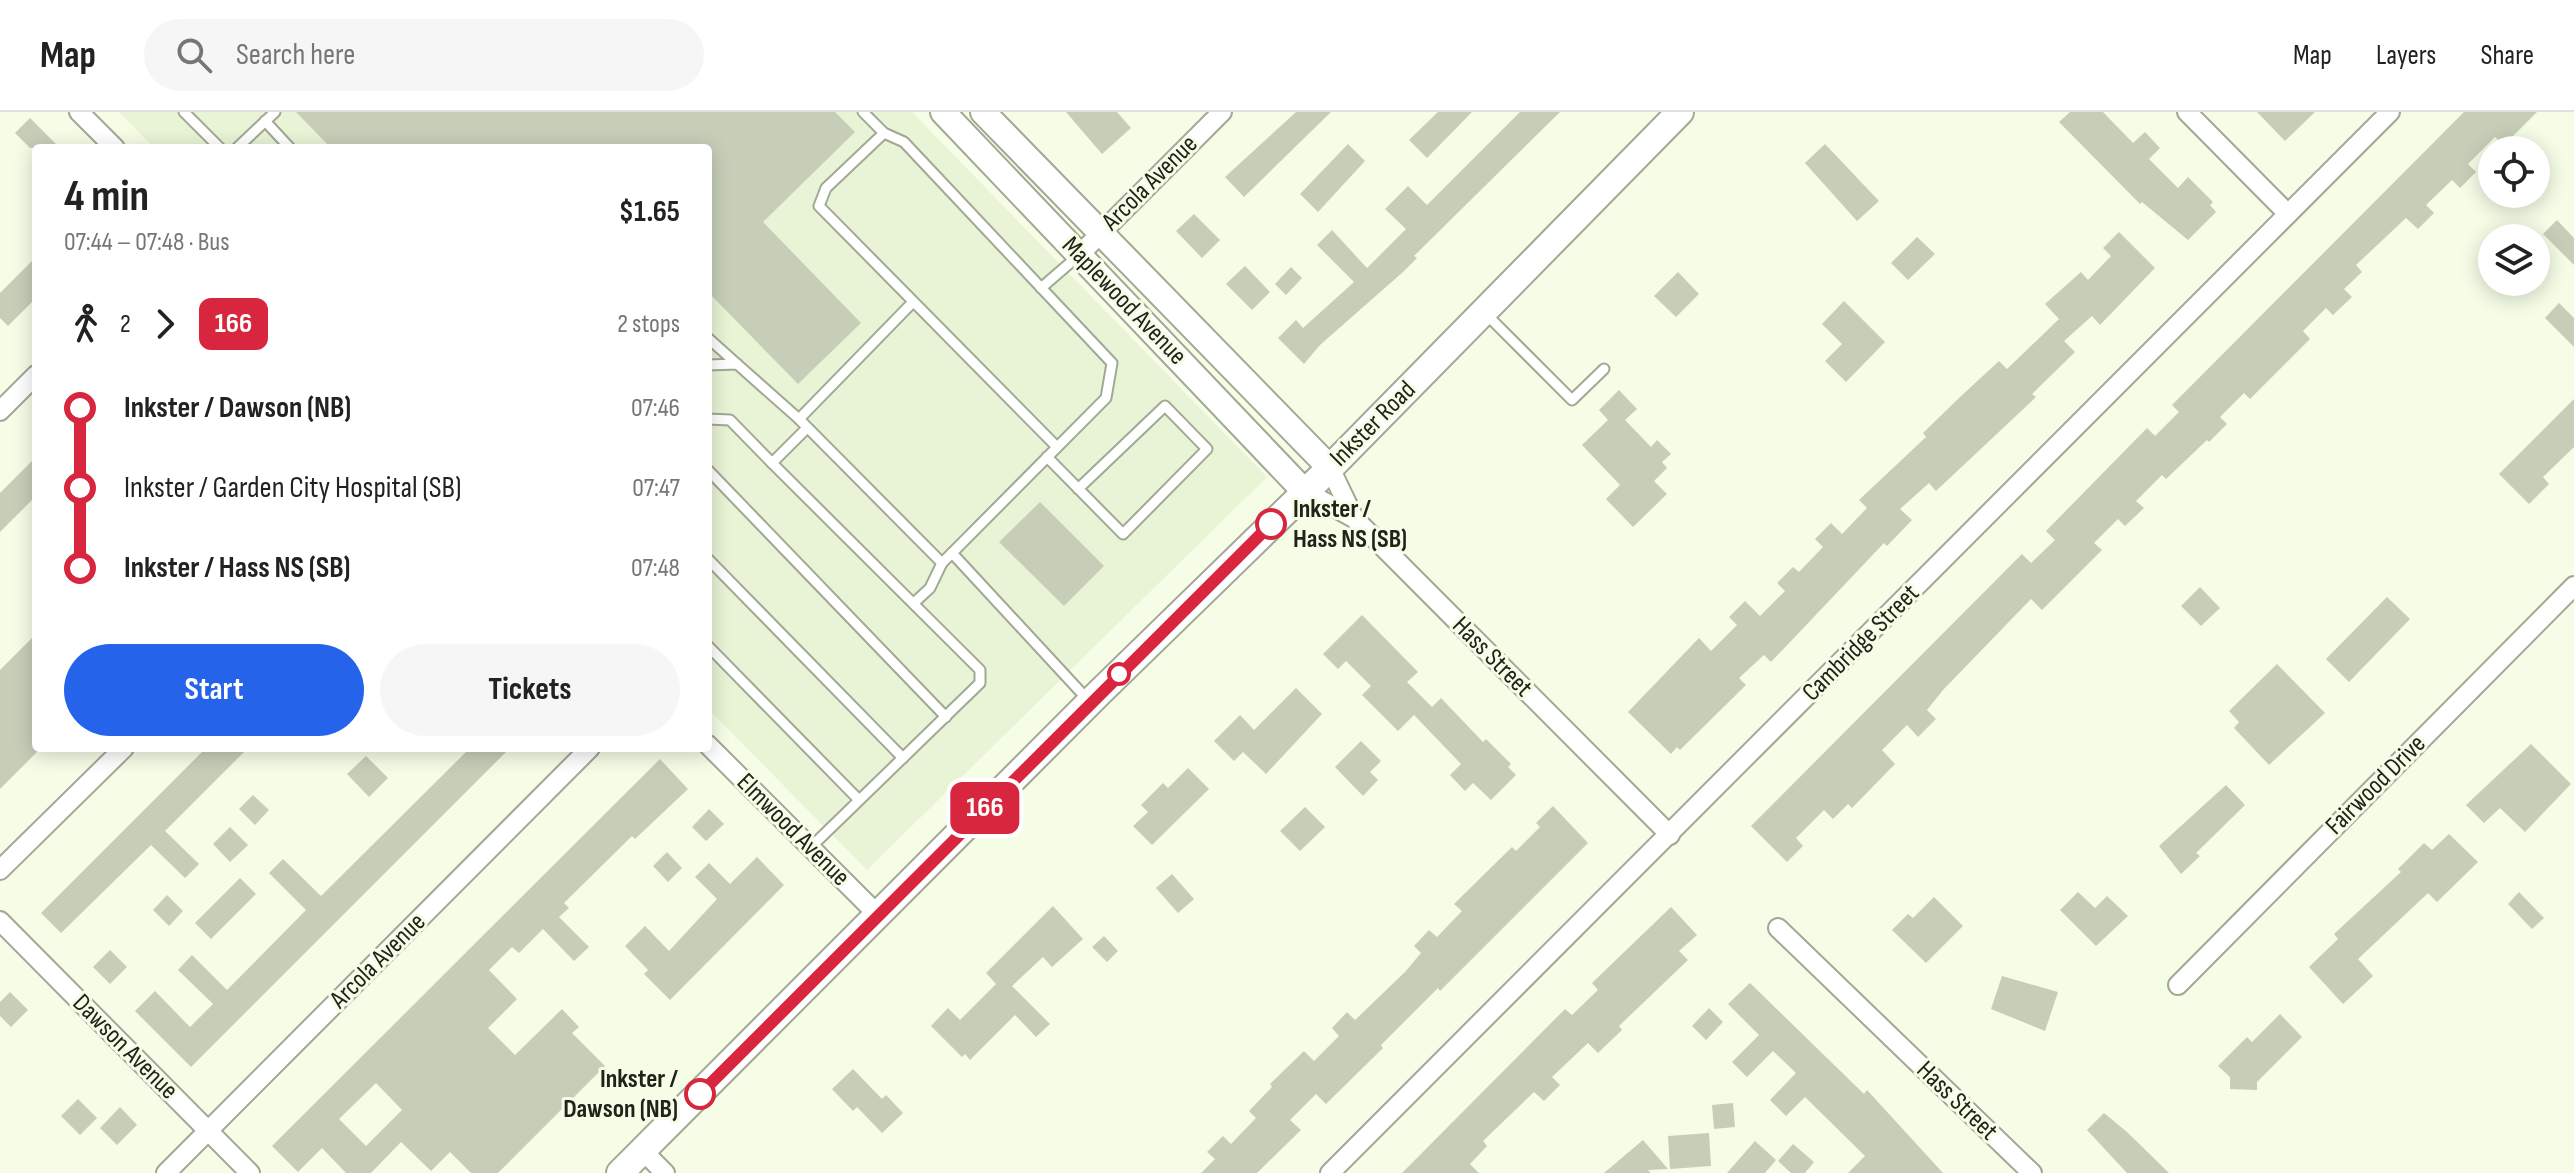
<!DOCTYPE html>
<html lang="en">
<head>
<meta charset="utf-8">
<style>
  :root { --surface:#fff; --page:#f6f6f6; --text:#222; --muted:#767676; --line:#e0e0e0; --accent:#2563eb }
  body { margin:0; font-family:"Sofia Sans Condensed",sans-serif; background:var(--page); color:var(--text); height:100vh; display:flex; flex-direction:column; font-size:30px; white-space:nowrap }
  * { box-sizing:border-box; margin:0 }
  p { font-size:26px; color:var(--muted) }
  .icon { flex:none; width:44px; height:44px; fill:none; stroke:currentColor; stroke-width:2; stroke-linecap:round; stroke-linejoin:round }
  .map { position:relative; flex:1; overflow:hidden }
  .sheet { position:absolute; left:32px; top:32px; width:680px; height:608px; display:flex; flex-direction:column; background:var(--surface); border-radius:8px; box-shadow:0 4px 20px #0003 }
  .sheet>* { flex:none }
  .badge { padding:0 16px; border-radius:12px; font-size:28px; line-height:52px }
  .tools { position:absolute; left:2478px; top:24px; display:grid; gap:16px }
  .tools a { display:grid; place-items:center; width:72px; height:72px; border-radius:50%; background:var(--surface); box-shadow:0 4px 20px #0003; font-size:40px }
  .map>.badge { position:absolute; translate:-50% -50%; box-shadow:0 0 0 4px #fff }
  .legs { display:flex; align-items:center; gap:12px; height:88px; padding:0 32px; font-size:26px }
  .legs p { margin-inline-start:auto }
  .head { display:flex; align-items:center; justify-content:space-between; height:136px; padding:0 32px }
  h1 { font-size:44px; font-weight:700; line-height:60px }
  .primary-button { display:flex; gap:16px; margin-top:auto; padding:16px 32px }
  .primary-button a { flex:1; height:92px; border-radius:48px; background:var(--accent); color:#fff; font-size:32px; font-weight:700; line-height:92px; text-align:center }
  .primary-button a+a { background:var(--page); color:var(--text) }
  ul { padding:0 32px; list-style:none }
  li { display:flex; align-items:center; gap:28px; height:80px; font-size:30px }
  li i { display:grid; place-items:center; width:12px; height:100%; margin:0 10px; background:currentColor }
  li i::after { content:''; width:20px; height:20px; margin:-10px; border:6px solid; border-radius:50%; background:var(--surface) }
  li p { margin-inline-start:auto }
  li:first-child i { background:linear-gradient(#0000 50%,currentColor 0) }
  li:last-child i { background:linear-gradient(currentColor 50%,#0000 0) }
  header { display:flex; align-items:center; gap:48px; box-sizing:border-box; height:112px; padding:0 40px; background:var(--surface); border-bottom:2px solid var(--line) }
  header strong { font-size:38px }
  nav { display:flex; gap:44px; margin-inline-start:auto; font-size:28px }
  .search { width:560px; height:72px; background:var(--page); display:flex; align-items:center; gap:20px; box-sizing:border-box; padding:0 28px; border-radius:44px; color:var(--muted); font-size:30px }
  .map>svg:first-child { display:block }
  .built { fill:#e9f4d6 }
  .building { fill:#c7ceb8; fill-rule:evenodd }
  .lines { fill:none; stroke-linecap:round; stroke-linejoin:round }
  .service-casing { stroke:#a1a894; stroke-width:13 }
  .minor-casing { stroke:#a1a894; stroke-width:22 }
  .tertiary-casing { stroke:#a1a894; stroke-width:28 }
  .secondary-casing { stroke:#a1a894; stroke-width:30 }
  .service { stroke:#fff; stroke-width:9 }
  .minor { stroke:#fff; stroke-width:18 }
  .tertiary { stroke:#fff; stroke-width:24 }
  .secondary { stroke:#fff; stroke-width:26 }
  .line-1-casing { stroke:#fff; stroke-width:18 }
  .line-1 { stroke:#d7263d; stroke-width:12 }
  .stop-1-dot { fill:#fff; stroke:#d7263d; stroke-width:4 }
  .labels { text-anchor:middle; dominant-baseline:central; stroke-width:6; stroke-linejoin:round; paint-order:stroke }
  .street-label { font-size:26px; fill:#21231b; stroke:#f5fde7 }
  .stop-label { font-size:26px; font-weight:bold; fill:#21231b; stroke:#f5fde7; text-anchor:start }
</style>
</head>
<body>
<header>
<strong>Map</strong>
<div class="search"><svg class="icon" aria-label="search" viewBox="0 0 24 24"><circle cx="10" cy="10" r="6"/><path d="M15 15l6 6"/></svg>Search here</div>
<nav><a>Map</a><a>Layers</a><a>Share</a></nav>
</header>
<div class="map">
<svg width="2574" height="1061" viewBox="0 0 2574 1061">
  <rect width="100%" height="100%" fill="#f5fde7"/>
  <path class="built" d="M119 0H912L1267 365 867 758 708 597V36H154Z"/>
  <g class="building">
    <path d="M296 0H835L855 20 763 110 861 211 798 272 708 180V36H331Z"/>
    <path d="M1066 0H1117L1131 16 1102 42Z"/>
    <path d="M1296 0H1331L1244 85 1225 65Z"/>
    <path d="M1438 0H1472L1427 46 1409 28Z"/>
    <path d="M1520 0H1560L1414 144 1417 146 1403 160 1320 233 1304 252 1278 226 1296 208 1303 216 1354 170 1317 133 1332 118 1367 156 1406 117 1385 97 1408 74 1427 93Z"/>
    <path d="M2070 0H2103L2133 31 2145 20 2160 36 2149 47 2178 76 2188 65 2213 90 2210 93 2216 100 2188 128 2142 90 2140 92 2059 10Z"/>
    <path d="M2257 0H2315L2285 29Z"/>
    <path d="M2464 0H2537L2504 33 2495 25 2468 52 2476 60 2460 76 2452 68 2426 93 2434 101 2418 117 2406 106 2356 153 2362 160 2344 177 2352 185 2333 203 2326 196 2303 219 2310 227 2250 287 2244 281 2220 305 2227 312 2209 330 2207 328 2166 367 2162 363 2136 389 2144 396 2125 414 2118 407 2094 431 2102 438 2042 498 2031 487 1943 578 1927 598 1936 607 1918 625 1907 613 1882 638 1895 652 1852 696 1848 692 1833 707 1824 698 1796 726 1803 734 1787 750 1751 714 2022 442 2031 451 2055 428 2046 419 2147 316 2155 324 2179 300 2172 293Z"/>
    <path d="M30 6 60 36H30L15 21Z"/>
    <path d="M1348 32 1365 49 1318 100 1300 82Z"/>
    <path d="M1825 32 1879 89 1857 109 1805 51Z"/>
    <path d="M1194 102 1220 128 1202 146 1176 119Z"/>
    <path d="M2557 108 2574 126V153L2543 122Z"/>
    <path d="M2119 120 2155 156 2100 213 2092 204 2064 229 2075 240 2032 282 2036 285 1936 379 1929 371 1900 397 1912 408 1887 434 1884 431 1771 550 1764 543 1739 566 1746 573 1680 638 1677 635 1671 642 1628 600 1699 526 1711 539 1737 513 1729 505 1745 489 1760 504 1785 479 1777 471 1793 455 1799 460 1823 435 1815 427 1831 411 1842 422 1867 396 1859 388 1926 325 1923 321 1959 286 1999 249 2007 257 2059 207 2045 192 2081 160 2088 168 2111 144 2103 136Z"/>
    <path d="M1917 125 1935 142 1908 168 1891 151Z"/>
    <path d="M36 145V186L8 214 0 206V181Z"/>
    <path d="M1245 154 1270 180 1252 198 1226 172Z"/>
    <path d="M1291 155 1302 166 1286 183 1275 172Z"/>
    <path d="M1678 160 1699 182 1676 205 1654 184Z"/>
    <path d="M1844 189 1885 230 1846 270 1825 249 1842 232 1822 212Z"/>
    <path d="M2559 191 2574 206V235L2545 206Z"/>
    <path d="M1619 278 1637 297 1625 308 1651 335 1657 328 1671 342 1662 350 1667 356 1654 369 1667 382 1633 415 1606 387 1620 373 1582 333 1608 308 1599 298Z"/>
    <path d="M2574 287V335L2543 365 2549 372 2529 392 2499 362Z"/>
    <path d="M36 345V384L0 420V381Z"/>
    <path d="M1040 390 1104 454 1064 494 999 430Z"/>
    <path d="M2200 475 2220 496 2201 514 2181 494Z"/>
    <path d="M2387 485 2410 507 2349 570 2326 547Z"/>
    <path d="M1362 503 1418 560 1407 570 1432 595 1441 586 1483 630 1486 627 1511 652 1508 655 1516 663 1491 688 1473 671 1465 679 1450 663 1461 652 1414 603 1398 619 1362 583 1371 574 1346 549 1338 557 1323 542Z"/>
    <path d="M36 522V636H41L0 677V558Z"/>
    <path d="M2277 552 2325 601 2269 653 2234 616 2239 610 2229 599Z"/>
    <path d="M1296 576 1322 602 1266 662 1243 640 1234 649 1214 629 1240 603 1254 618Z"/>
    <path d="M1361 629 1381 649 1370 660 1378 668 1363 684 1335 655Z"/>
    <path d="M2531 632 2571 672 2525 720 2500 696 2484 711 2466 693Z"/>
    <path d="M206 636H248L165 719 199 752 185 766 151 733 61 821 41 801Z"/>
    <path d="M470 636H510L191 955 135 899 155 879 190 915 213 892 178 858 192 843 227 878 306 798 269 761 283 747 321 784Z"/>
    <path d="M366 644 388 666 369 685 347 662Z"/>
    <path d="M660 647 688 677 635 727 632 724 564 791 569 796 559 805 589 835 574 849 543 817 519 841 512 835 489 858 517 887 488 916 515 943 562 897 579 915 572 921 605 954 498 1061H471L450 1040 431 1059 401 1030 371 1061H346L322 1036 298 1060 272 1034ZM376 971 402 998 366 1034 339 1007Z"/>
    <path d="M1188 656 1209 677 1152 733 1133 714 1148 700 1141 693 1163 671 1168 676Z"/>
    <path d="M2226 673 2245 693 2196 741 2200 744 2181 762 2159 734Z"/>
    <path d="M253 683 269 698 255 713 239 697Z"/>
    <path d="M1553 694 1588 731 1440 879 1438 876 1381 933 1383 936 1326 992 1316 982 1290 1008 1301 1018 1257 1061H1201L1215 1047 1207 1040 1223 1024 1231 1032 1256 1006 1249 999 1272 975 1270 972 1304 939 1314 949 1339 924 1332 916 1347 900 1355 908 1405 860 1421 841 1414 834 1429 818 1437 825 1462 799 1454 792 1512 735 1516 739 1540 715 1536 711Z"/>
    <path d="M1305 695 1325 715 1300 739 1280 719Z"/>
    <path d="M709 697 724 712 706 729 692 715Z"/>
    <path d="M230 715 248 733 230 750 213 732Z"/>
    <path d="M2449 722 2478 750 2437 790 2428 781 2358 847 2373 864 2343 892 2309 855 2338 827 2334 822 2401 760 2398 757 2424 731 2432 738Z"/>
    <path d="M667 740 682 756 668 770 653 754Z"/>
    <path d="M757 745 784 773 670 888 644 862 648 858 625 834 645 814 669 839 717 787 695 765 709 751 730 772Z"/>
    <path d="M1172 762 1194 787 1178 801 1156 776Z"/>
    <path d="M240 766 256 782 211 827 195 811Z"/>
    <path d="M2078 780 2095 796 2107 784 2128 804 2096 834 2060 798Z"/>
    <path d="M2519 780 2544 806 2532 817 2508 792Z"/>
    <path d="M167 783 183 799 169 814 153 798Z"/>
    <path d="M1934 785 1963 814 1926 851 1892 818 1908 802 1913 806Z"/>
    <path d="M1053 794 1083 827 1052 855 1043 845 1012 874 1050 912 1036 925 1015 903 970 948 965 942 962 945 931 914 948 896 960 908 996 872 986 861Z"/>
    <path d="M1671 795 1697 823 1679 839 1688 848 1619 914 1622 918 1598 941 1588 931 1552 965 1560 973 1544 989 1534 980 1483 1029 1487 1034 1470 1052 1479 1061H1402L1565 897 1572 903 1598 878 1592 871Z"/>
    <path d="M1104 824 1118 839 1107 850 1092 835Z"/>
    <path d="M110 838 127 855 110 872 93 855Z"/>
    <path d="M2002 864 2058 880 2045 919 1991 897Z"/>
    <path d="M1750 871 1864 982 1867 978 1943 1061H1848L1865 1044 1805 985 1786 1004 1770 988 1796 961 1773 939 1747 965 1732 950 1759 923 1728 892Z"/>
    <path d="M10 880 28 898 11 915 0 904V890Z"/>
    <path d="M1709 896 1723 910 1706 928 1692 914Z"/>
    <path d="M2280 902 2302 925 2257 970V978L2230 977V965L2218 954 2247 925 2252 930Z"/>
    <path d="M853 957 882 987 886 983 903 1001 882 1021 857 995 853 999 832 977Z"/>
    <path d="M78 987 97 1006 80 1023 61 1004Z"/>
    <path d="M1733 991 1735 1015 1714 1017 1712 993Z"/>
    <path d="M120 995 137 1013 117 1033 100 1016Z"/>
    <path d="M2104 1001 2127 1020 2169 1061H2127L2087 1018Z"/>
    <path d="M1709 1021 1711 1054 1670 1057 1668 1024Z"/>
    <path d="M1643 1028 1668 1057 1648 1058 1651 1061H1604Z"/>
    <path d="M1755 1029 1776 1048 1765 1061H1727Z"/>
    <path d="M1793 1032 1814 1050 1805 1061H1791L1778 1049Z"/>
  </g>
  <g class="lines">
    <defs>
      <g id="service">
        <path d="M184 0 220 36"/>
        <path d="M863 0 884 21 904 30 1112 251 1106 286 952 441 1088 588"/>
        <path d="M265 9 290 36"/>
        <path d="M884 21 826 76 819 94 1057 335"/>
        <path d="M237 36 275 0"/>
        <path d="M1041 176 1078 144"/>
        <path d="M1486 202 1572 288 1604 257"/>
        <path d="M708 226 737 252"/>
        <path d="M708 253 737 252 799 307 942 451 952 441"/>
        <path d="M708 307 730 308 772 351 807 316"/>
        <path d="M799 307 913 190"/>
        <path d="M1047 345 1123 422 1207 337 1165 294 1078 377"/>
        <path d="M772 351 980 558V571L811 735"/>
        <path d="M708 358 946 605"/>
        <path d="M708 447 903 646"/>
        <path d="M915 490 930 476 942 451"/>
        <path d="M708 534 859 688"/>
      </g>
      <g id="minor">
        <path d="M79 0 115 36"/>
        <path d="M2187 0 2288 102"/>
        <path d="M1079 143 1222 0"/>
        <path d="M0 299 36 263"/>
        <path d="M1330 356 1354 406 1670 723"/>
        <path d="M1304 379 1354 406"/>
        <path d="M708 633 878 803"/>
        <path d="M0 758 124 636"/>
        <path d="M0 809 250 1061"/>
        <path d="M1778 816 2032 1061"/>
        <path d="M2178 873 2574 474"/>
        <path d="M643 1039 665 1061"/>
        <path d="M166 1061 590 636"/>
        <path d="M1330 1061 2390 0"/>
      </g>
      <g id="tertiary">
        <path d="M943 0 1304 379"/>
        <path d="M983 0 1330 356"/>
      </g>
      <path id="secondary" d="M620 1061 1099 581 1330 356 1680 0"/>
    </defs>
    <use href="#service" class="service-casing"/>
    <use href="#minor" class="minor-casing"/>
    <use href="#tertiary" class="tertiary-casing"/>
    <use href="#secondary" class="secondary-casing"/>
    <use href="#service" class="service"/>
    <use href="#minor" class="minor"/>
    <use href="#tertiary" class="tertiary"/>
    <use href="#secondary" class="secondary"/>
  </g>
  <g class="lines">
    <defs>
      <path id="line-1" d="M700 982 1271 412"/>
    </defs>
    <use href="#line-1" class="line-1-casing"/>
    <use href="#line-1" class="line-1"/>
  </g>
  <g class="stop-1-dot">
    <circle cx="1271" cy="412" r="14"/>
    <circle cx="1119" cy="562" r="10"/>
    <circle cx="700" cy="982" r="14"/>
  </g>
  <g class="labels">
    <g class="street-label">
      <text transform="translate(1150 71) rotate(-45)">Arcola Avenue</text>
      <text transform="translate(1124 189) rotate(46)">Maplewood Avenue</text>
      <text transform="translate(1373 312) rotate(-45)">Inkster Road</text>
      <text transform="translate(1861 531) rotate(-45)">Cambridge Street</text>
      <text transform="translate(1492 545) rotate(45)">Hass Street</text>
      <text transform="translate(2376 673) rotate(-45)">Fairwood Drive</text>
      <text transform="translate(793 718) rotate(45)">Elmwood Avenue</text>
      <text transform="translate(378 849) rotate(-45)">Arcola Avenue</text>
      <text transform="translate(125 935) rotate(45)">Dawson Avenue</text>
      <text transform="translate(1957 989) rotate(44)">Hass Street</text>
    </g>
    <g class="stop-label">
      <text x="1293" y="397">Inkster /<tspan x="1293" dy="30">Hass NS (SB)</tspan></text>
      <text x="678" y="967" text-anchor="end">Inkster /<tspan x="678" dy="30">Dawson (NB)</tspan></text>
    </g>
  </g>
</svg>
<div class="tools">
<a><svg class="icon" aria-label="locate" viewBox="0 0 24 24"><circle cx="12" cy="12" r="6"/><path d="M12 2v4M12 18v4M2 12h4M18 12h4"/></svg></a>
<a><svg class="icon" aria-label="layers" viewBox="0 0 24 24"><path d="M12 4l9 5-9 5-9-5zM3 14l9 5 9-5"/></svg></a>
</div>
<b class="badge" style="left:985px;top:696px;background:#d7263d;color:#fff">166</b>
<section class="sheet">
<div class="head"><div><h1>4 min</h1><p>07:44 – 07:48 · Bus</p></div><b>$1.65</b></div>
<div class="legs"><svg class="icon" aria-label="walk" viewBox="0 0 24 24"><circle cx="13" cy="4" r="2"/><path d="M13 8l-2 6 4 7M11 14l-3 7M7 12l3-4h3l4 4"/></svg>2<svg class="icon" aria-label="forward" viewBox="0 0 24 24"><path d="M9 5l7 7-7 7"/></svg><b class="badge" style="background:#d7263d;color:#fff">166</b><p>2 stops</p></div>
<ul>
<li><i style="color:#d7263d"></i><b>Inkster / Dawson (NB)</b><p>07:46</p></li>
<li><i style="color:#d7263d"></i><span>Inkster / Garden City Hospital (SB)</span><p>07:47</p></li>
<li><i style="color:#d7263d"></i><b>Inkster / Hass NS (SB)</b><p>07:48</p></li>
</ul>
<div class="primary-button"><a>Start</a><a>Tickets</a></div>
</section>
</div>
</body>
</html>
